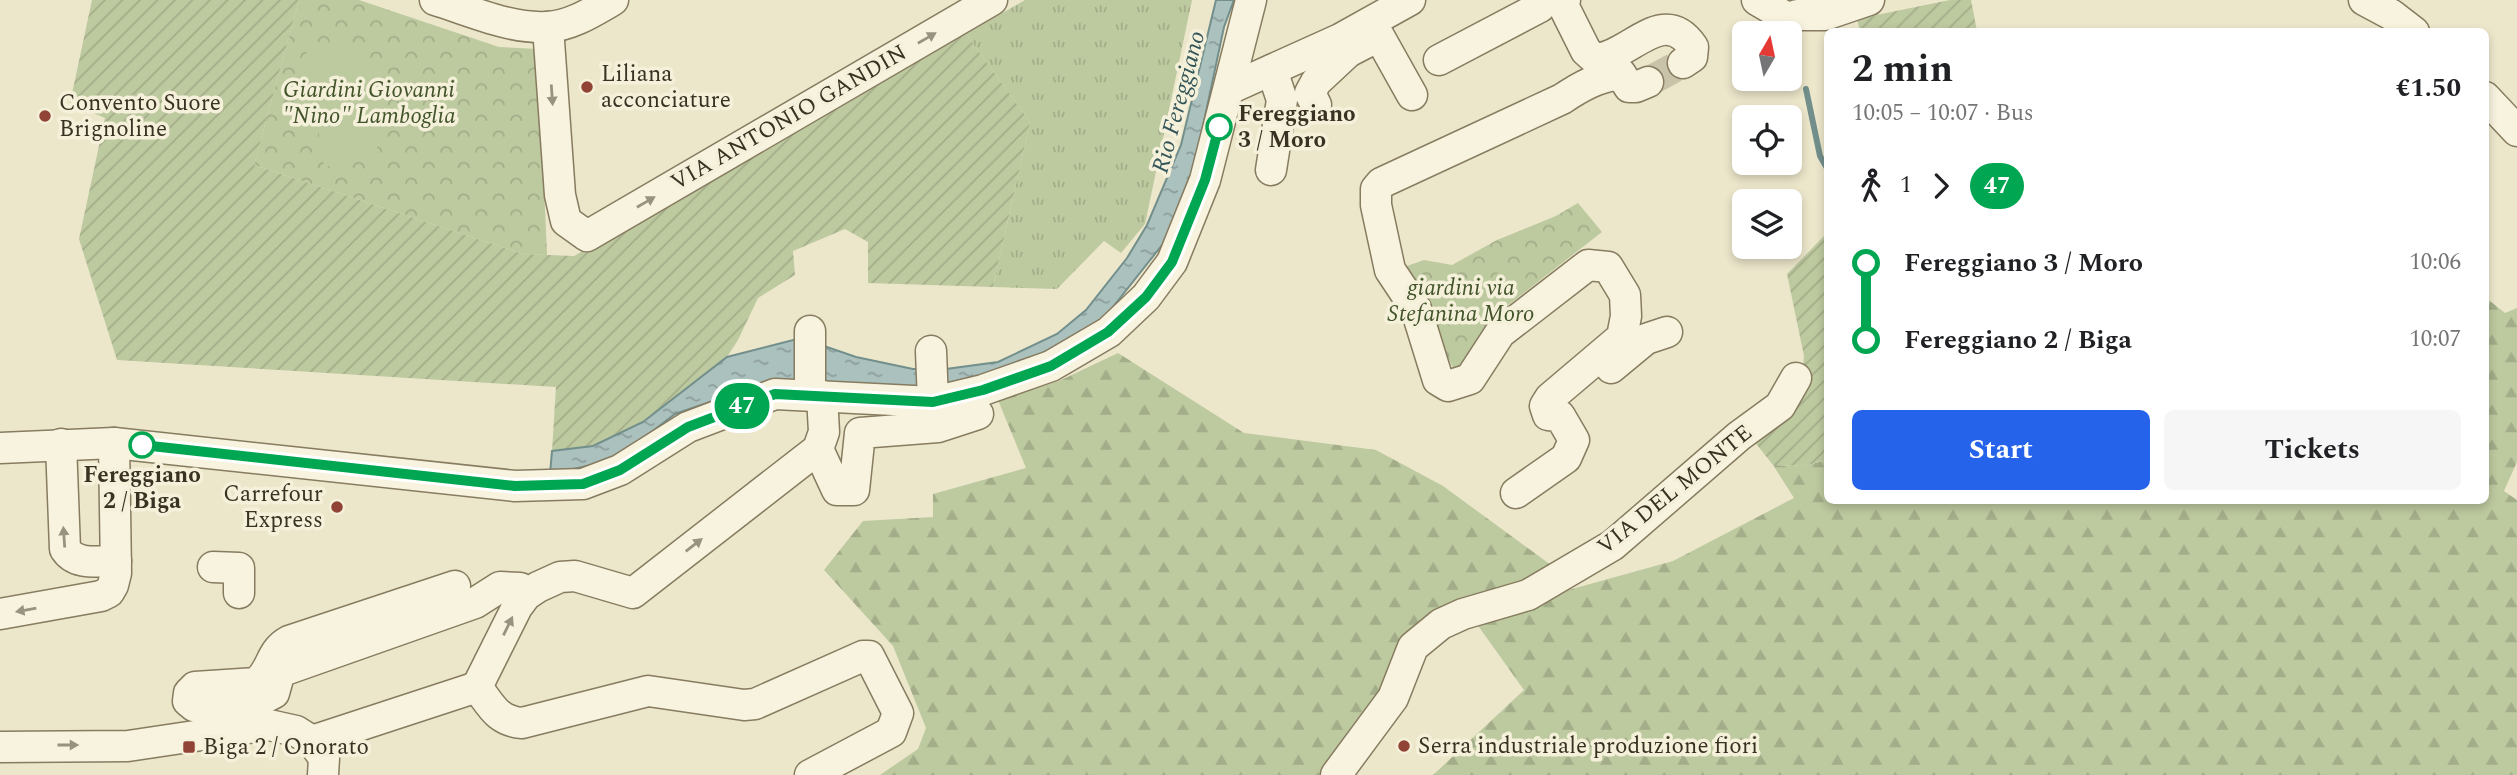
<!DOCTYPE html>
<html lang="en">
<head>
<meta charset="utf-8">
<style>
  :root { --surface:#fff; --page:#f6f6f6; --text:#202124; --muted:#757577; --accent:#2563eb }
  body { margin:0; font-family:Spectral,serif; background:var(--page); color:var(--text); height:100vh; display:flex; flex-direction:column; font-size:26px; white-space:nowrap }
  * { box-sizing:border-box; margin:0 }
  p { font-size:23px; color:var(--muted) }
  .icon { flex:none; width:38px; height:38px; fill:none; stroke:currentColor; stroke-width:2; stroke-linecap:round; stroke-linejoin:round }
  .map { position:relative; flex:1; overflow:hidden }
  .drawer { position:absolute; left:1824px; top:28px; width:665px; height:476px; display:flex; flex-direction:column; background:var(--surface); border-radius:10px; box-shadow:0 4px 10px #0003 }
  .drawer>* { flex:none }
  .badge { padding:0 14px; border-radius:23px; font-size:24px; line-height:46px }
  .needle { width:46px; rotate:9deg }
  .tools { position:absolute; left:1732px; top:21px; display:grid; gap:14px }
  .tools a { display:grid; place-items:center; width:70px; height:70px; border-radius:10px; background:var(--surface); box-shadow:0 4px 10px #0003; font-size:35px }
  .map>.badge { position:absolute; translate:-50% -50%; box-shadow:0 0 0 4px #fff }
  .legs { display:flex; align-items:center; gap:10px; height:77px; padding:0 28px; font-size:23px }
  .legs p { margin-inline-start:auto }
  .head { display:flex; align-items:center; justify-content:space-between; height:119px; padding:0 28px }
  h1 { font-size:38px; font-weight:700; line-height:52px }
  .cta { display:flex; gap:14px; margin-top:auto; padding:14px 28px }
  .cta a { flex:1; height:80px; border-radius:10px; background:var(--accent); color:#fff; font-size:28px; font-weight:700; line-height:80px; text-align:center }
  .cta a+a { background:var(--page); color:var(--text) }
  ul { padding:0 28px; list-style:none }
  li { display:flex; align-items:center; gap:24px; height:77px; font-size:26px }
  li i { display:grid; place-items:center; width:10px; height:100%; margin:0 9px; background:currentColor }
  li i::after { content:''; width:18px; height:18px; margin:-9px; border:5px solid; border-radius:50%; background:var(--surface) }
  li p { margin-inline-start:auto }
  li:first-child i { background:linear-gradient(#0000 50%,currentColor 0) }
  li:last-child i { background:linear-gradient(currentColor 50%,#0000 0) }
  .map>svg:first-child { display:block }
  .grass { fill:url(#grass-tufts) }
  .forest { fill:url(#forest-firs) }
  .park { fill:url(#park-crowns) }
  .garden { fill:url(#garden-furrows) }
  .pitch { fill:#bdc99f }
  .water { fill:url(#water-ripples); stroke:#728f8c; stroke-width:2 }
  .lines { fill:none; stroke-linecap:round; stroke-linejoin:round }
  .stream { stroke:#728f8c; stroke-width:6 }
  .minor-tunnel { stroke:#c8c3a9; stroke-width:30; stroke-dasharray:30 15; stroke-linecap:butt }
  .minor-casing { stroke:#877b60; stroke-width:33 }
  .minor { stroke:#f7f3de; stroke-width:30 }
  .oneway { fill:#989280 }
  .line-1-casing { stroke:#fff; stroke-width:16 }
  .line-1 { stroke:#00a651; stroke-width:10 }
  .poi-dot { fill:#914435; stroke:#f4f0da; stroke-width:2.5 }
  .stop-1-dot { fill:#fff; stroke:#00a651; stroke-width:3.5 }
  .labels { text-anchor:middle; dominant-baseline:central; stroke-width:7; stroke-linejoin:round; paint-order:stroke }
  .poi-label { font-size:23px; fill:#393122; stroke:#f4f0da; text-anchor:start }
  .park-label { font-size:23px; font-style:italic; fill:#43542b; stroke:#f4f0da }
  .stop-label { font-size:23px; font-weight:bold; fill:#393122; stroke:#f4f0da; text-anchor:start }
  .street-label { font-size:23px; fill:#393122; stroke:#f4f0da }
  .water-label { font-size:24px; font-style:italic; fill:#335458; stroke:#f4f0da }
</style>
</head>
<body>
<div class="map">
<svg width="2517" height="775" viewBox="0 0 2517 775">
  <defs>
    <pattern id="grass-tufts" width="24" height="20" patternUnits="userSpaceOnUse" patternTransform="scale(1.75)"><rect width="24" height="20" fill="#bdc99f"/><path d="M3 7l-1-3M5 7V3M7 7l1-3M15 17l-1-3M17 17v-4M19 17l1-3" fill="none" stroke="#a3ad89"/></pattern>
    <pattern id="forest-firs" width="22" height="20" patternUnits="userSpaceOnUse" patternTransform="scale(1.75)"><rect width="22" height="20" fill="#bdc99f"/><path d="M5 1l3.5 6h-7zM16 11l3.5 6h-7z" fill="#a3ad89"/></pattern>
    <pattern id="park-crowns" width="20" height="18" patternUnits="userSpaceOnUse" patternTransform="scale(1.75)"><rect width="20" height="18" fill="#bdc99f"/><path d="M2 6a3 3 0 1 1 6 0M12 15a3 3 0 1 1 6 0" fill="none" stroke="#a3ad89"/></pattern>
    <pattern id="garden-furrows" width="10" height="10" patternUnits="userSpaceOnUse" patternTransform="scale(1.75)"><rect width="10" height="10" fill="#bdc99f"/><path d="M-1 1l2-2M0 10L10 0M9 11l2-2" fill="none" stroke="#a3ad89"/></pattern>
    <pattern id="water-ripples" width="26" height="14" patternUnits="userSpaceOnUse" patternTransform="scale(1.75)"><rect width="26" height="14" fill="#abc1be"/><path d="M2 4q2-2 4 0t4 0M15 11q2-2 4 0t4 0" fill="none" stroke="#8c9d9a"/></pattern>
  </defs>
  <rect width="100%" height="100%" fill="#ece7cb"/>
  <path class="grass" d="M1025 0H1192L1145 224 1121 253 1104 241 1057 289 993 287 1030 122 966 34Z"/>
  <g class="forest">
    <path d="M2485 297 2505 313 2517 308V462L2504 491 2517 500V775H1433L1524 690 1474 620 1572 589 1673 561 1794 498 1773 465 1804 466 1827 460V500H2485Z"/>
    <path d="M1118 353 1244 433 1376 450 1443 486 1555 568 1437 617 1400 637 1387 696 1324 775H880L918 749 926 728 893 646 824 570 863 521 933 517V494L1026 468 998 400 1059 381Z"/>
  </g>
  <g class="park">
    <path d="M299 0H359L499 47 538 49 547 255 523 254 254 165Z"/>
    <path d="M1578 203 1602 232 1507 306 1485 331 1469 363 1454 370 1417 293 1407 266 1424 260 1452 265 1497 240 1556 216Z"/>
  </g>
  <g class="garden">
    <path d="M92 0H299L254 165 523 254 574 256 966 34 1030 122 993 287 868 283V242L845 229 793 251 795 275 758 298 738 340 727 357 680 396 643 422 593 446 552 451 556 387 117 360 79 239 105 118 70 103Z"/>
    <path d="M1950 0H1971L1977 31H1860L1857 19Z"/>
    <path d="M1827 233V460L1804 466 1773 465 1750 436 1802 377 1804 356 1787 274Z"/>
  </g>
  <g class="pitch">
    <path d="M361 42 379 158 324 167 306 51Z"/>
    <path d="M1513 261 1532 286 1470 333 1451 308Z"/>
  </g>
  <path class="water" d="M1216 0H1234L1224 27 1193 173 1166 240 1101 322 1041 354 948 387 915 390 774 380 675 414 615 460 550 474 552 451 593 446 643 422 727 357 801 338 856 357 913 369H946L998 362 1057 334 1086 310 1127 258 1147 225 1181 145Z"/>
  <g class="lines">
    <path class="stream" d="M1806 89 1820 156 1827 168"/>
    <path class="minor-tunnel" d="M1648 82 1683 63"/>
    <defs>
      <g id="minor">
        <path d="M435 0C471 11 510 29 547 27 571 26 594 11 613 0"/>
        <path d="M1565 0 1563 2 1564 7 1586 51 1595 59C1630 57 1663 3 1693 47L1692 57 1683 63"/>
        <path d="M1757 0 1789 19 1797 15H1825L1869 0"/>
        <path d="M2364 0 2392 15 2414 32"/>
        <path d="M548 27 560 195 566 221 587 236 992 0"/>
        <path d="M1348 52 1379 36 1412 95"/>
        <path d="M1439 60 1540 7 1542 0"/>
        <path d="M1229 89 1340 39 1410 0"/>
        <path d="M2485 97 2517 131"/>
        <path d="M1316 105 1310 93 1316 82 1346 54"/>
        <path d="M1271 170 1282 100 1272 70"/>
        <path d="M931 351 933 402"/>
        <path d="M1611 368 1646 339 1667 332"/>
        <path d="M810 395V331"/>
        <path d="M61 444 65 549C76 566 98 561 116 561"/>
        <path d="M0 448 114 443 515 486 583 484 620 470 688 427 775 394 933 402 983 390 1051 366 1109 332 1146 297 1172 262 1205 180 1251 0"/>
        <path d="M818 449 837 490H854L860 433 938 427 978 414"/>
        <path d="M1516 493 1566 458 1574 440 1560 416 1548 415 1545 406 1550 398 1622 337 1626 316 1625 295 1608 267 1588 265 1500 333 1470 379 1448 386 1438 380 1416 309 1390 270 1376 205V189L1381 183 1562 99C1580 87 1599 76 1621 74L1629 87H1636L1648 82"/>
        <path d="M213 567 239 568V593"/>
        <path d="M455 586 289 641C269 652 273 670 256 683L195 687 189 693 188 701 194 706 201 708 251 705 274 693 279 675 285 670 475 603 500 587 520 588 526 595"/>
        <path d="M0 614 101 596 109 592 113 585 116 573 114 443"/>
        <path d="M477 687C491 705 497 721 522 723L648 691 744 705 755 704 863 656H869L898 713 891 732 810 775"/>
        <path d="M477 687 517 607 526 595 538 587 560 577 575 576 633 593 818 449 824 432 822 396"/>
        <path d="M312 741 477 687"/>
        <path d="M0 747 128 746 269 725 296 731 312 741 324 758 323 775"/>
        <path d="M1336 775 1393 698 1413 647 1441 624 1463 614 1528 595 1613 545 1739 436 1780 406 1796 378"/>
      </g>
    </defs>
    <use href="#minor" class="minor-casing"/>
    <use href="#minor" class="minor"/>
  </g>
  <defs><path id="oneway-solid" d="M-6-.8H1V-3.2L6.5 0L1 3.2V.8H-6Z" transform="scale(1.75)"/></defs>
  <g class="oneway">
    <use href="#oneway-solid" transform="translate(927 38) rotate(-30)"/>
    <use href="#oneway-solid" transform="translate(552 95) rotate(86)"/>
    <use href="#oneway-solid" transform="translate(646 202) rotate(-30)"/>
    <use href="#oneway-solid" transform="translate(64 537) rotate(-94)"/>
    <use href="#oneway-solid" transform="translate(694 545) rotate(-38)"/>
    <use href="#oneway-solid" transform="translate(26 610) rotate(170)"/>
    <use href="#oneway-solid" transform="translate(508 626) rotate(-64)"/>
    <use href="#oneway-solid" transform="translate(68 745)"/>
  </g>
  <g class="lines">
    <defs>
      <path id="line-1" d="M142 445 515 486 583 484 620 470 688 427 775 394 933 402 983 390 1051 366 1108 332 1146 297 1172 262 1205 180 1219 127"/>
    </defs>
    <use href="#line-1" class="line-1-casing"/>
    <use href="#line-1" class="line-1"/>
  </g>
  <g class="poi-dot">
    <circle cx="587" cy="87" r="7"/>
    <circle cx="45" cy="116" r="7"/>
    <circle cx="337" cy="507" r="7"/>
    <circle cx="1404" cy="746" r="7"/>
    <rect x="182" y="740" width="14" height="14" rx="3.5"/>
  </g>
  <g class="stop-1-dot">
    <circle cx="1219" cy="127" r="12"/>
    <circle cx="142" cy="445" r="12"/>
  </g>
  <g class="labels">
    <g class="poi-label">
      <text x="601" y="74">Liliana<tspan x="601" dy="26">acconciature</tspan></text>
      <text x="59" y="103">Convento Suore<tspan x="59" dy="26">Brignoline</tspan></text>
      <text x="323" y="494" text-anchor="end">Carrefour<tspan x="323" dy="26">Express</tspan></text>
      <text x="1418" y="746">Serra industriale produzione fiori</text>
      <text x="203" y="747">Biga 2 / Onorato</text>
    </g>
    <g class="park-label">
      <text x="369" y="90">Giardini Giovanni<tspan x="369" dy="26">"Nino" Lamboglia</tspan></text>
      <text x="1461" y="288">giardini via<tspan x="1461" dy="26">Stefanina Moro</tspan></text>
    </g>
    <g class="stop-label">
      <text x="1238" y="114">Fereggiano<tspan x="1238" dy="26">3 / Moro</tspan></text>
      <text x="142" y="475" text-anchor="middle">Fereggiano<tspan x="142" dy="26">2 / Biga</tspan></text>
    </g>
    <g class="street-label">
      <text transform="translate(789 118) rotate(-30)">VIA ANTONIO GANDIN</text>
      <text transform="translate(1675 490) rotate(-39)">VIA DEL MONTE</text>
    </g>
    <g class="water-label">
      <text transform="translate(1179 102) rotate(-75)">Rio Fereggiano</text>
    </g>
  </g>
</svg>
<div class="tools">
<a><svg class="needle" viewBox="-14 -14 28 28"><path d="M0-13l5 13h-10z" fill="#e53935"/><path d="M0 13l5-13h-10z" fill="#757577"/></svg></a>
<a><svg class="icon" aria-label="locate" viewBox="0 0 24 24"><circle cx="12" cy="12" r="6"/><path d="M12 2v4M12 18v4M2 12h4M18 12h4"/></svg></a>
<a><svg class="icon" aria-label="layers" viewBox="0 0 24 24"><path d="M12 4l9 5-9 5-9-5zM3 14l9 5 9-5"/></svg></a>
</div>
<b class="badge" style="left:742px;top:406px;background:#00a651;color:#fff">47</b>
<section class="drawer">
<div class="head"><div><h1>2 min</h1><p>10:05 – 10:07 · Bus</p></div><b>€1.50</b></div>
<div class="legs"><svg class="icon" aria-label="walk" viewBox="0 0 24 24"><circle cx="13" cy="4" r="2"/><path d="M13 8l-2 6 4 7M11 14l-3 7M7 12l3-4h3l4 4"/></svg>1<svg class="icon" aria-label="forward" viewBox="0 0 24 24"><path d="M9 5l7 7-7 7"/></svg><b class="badge" style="background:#00a651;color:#fff">47</b></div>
<ul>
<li><i style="color:#00a651"></i><b>Fereggiano 3 / Moro</b><p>10:06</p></li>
<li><i style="color:#00a651"></i><b>Fereggiano 2 / Biga</b><p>10:07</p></li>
</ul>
<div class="cta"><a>Start</a><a>Tickets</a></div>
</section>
</div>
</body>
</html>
